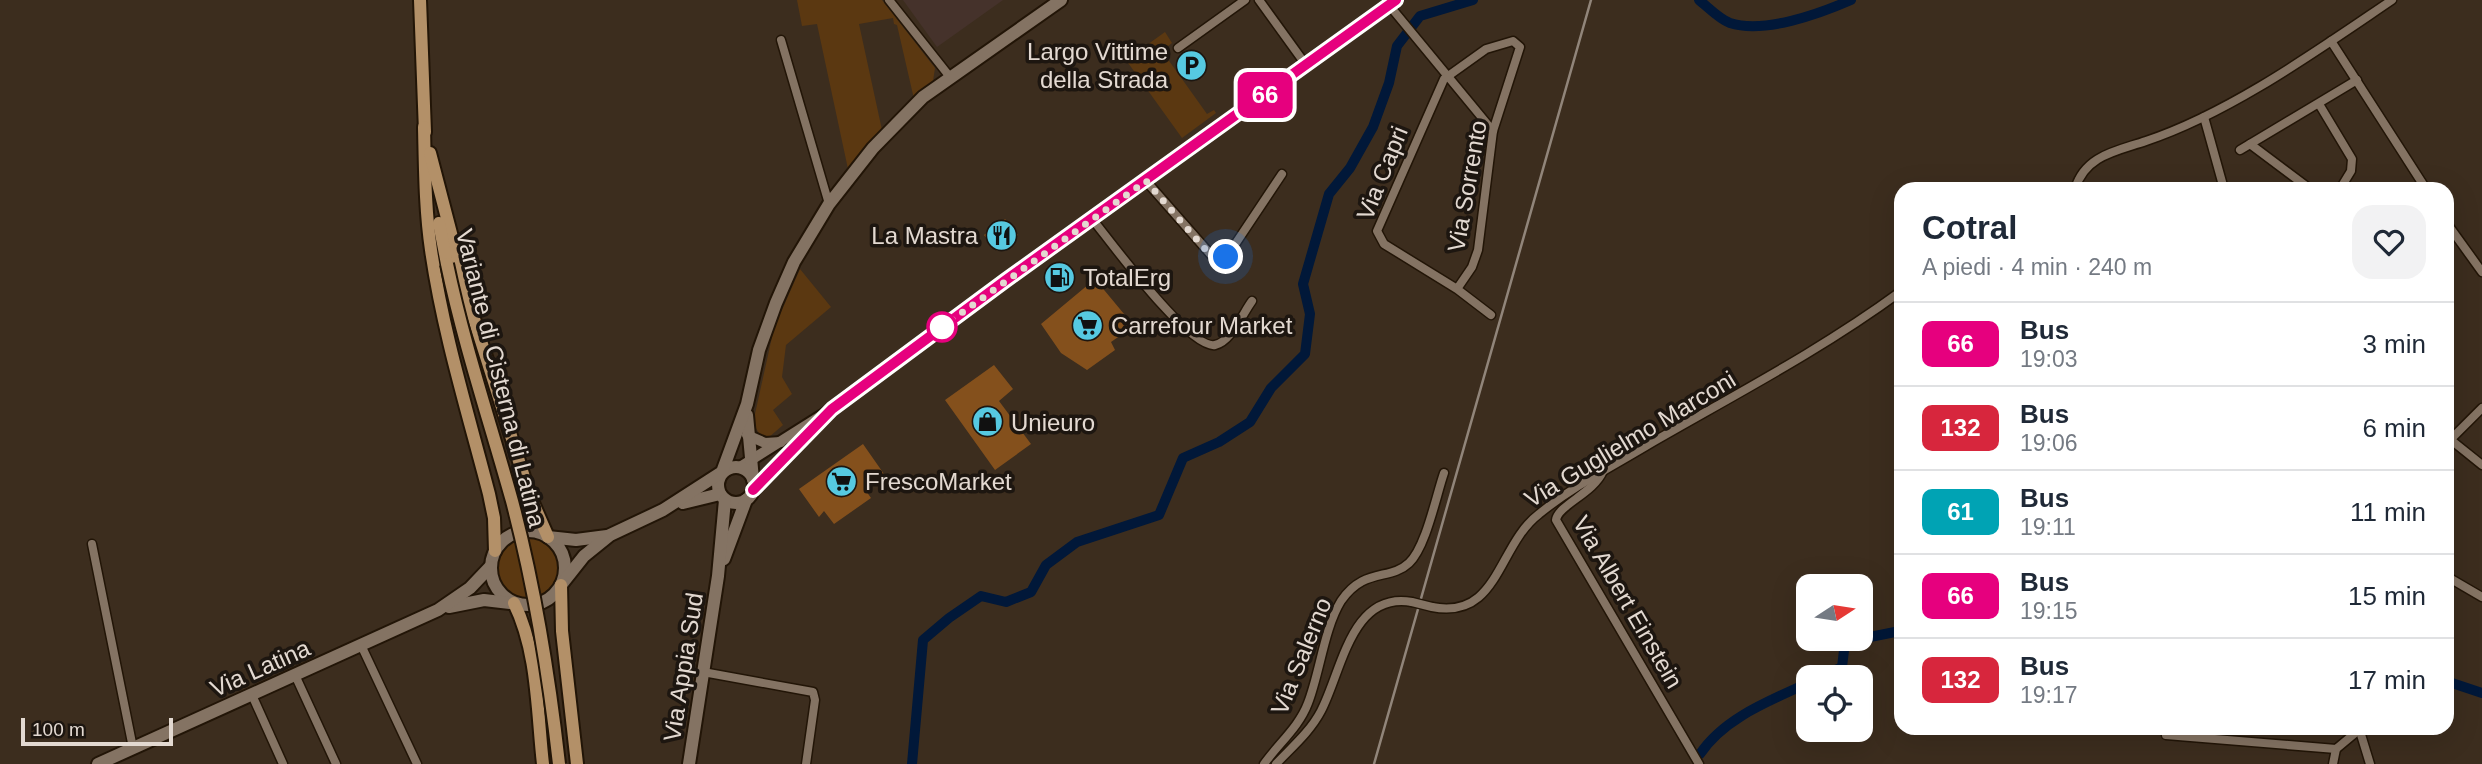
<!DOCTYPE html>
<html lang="it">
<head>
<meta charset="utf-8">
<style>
  :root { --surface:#fff; --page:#f2f2f3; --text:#1f2937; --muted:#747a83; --line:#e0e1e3 }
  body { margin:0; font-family:Arial,sans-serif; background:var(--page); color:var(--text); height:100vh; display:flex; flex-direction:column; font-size:26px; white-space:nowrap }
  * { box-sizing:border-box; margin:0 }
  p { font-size:23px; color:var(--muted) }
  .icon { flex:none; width:38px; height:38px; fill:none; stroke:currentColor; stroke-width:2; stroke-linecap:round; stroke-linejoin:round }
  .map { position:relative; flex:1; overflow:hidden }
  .side { position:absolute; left:1894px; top:182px; width:560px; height:553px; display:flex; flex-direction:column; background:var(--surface); border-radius:21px; box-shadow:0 7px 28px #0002 }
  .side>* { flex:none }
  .badge { padding:0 14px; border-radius:10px; font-size:24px; line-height:46px }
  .needle { width:46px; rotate:78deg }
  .controls { position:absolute; left:1796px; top:574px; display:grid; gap:14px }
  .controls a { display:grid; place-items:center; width:77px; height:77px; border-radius:14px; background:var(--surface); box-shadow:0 7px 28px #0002; font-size:35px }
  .scale { position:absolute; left:21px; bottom:18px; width:152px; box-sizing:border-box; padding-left:7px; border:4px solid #e3d9d1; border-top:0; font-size:19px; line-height:24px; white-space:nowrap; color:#e3d9d1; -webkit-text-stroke:5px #1d1610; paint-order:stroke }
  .you { position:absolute; width:35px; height:35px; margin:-18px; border:5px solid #fff; border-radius:50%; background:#1a73e8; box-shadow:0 0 0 10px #1a73e833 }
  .map>.badge { position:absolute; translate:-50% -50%; box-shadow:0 0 0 4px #fff }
  .round { display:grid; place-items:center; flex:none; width:74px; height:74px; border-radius:21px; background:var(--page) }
  .headline { display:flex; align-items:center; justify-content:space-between; height:119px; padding:0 28px }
  h1 { font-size:33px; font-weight:700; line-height:52px }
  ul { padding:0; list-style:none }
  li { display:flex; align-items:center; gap:21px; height:84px; padding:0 28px; border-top:2px solid var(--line) }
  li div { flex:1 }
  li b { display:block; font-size:26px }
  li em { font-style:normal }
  li .badge { min-width:77px; font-weight:700; text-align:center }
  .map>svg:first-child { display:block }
  .commercial { fill:#45322b }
  .green { fill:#5b3811 }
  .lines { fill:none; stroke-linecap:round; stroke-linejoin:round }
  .canal { stroke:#011839; stroke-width:10 }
  .building { fill:#84501c }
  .minor-casing { stroke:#221507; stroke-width:11 }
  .tertiary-casing { stroke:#221507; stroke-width:14 }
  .secondary-casing { stroke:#221507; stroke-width:16 }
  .primary-casing { stroke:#221507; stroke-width:16 }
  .minor { stroke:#847363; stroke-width:8 }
  .tertiary { stroke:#847363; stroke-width:10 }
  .secondary { stroke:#847363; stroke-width:12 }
  .primary { stroke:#b39068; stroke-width:12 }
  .rail { stroke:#91857a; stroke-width:2.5 }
  .minor-bridge-casing { stroke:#221507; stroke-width:11; stroke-linecap:butt }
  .primary-bridge-casing { stroke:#221507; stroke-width:16; stroke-linecap:butt }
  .minor-bridge { stroke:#847363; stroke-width:8 }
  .primary-bridge { stroke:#b39068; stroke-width:12 }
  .line-casing { stroke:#fff; stroke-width:16 }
  .line { stroke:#e6007e; stroke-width:10 }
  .walk { stroke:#e3d9d1; stroke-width:7; stroke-dasharray:0 12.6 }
  .stop-dot { fill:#fff; stroke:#e6007e; stroke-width:3.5 }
  .labels { text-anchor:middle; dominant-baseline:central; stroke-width:7; stroke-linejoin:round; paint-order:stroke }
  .poi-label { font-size:24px; fill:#e3d9d1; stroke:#1d1610; text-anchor:start }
  .street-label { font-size:24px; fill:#e3d9d1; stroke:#1d1610 }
</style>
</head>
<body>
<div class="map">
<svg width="2482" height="764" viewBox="0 0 2482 764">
  <rect width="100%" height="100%" fill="#3c2d1e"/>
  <path class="commercial" d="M903 0H1003L937 47Z"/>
  <g class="green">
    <path d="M797 0H882L935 68 933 81 914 99 897 25 894 24 893 18 859 24 882 130 848 169 817 24 802 26Z"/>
    <path d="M1165 32 1172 43 1162 51 1207 114 1214 110 1216 113 1182 138 1126 60Z"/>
    <path d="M800 269 831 307 786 345 782 377 792 394 773 410 783 425 768 438 760 435 753 423 774 328Z"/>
    <circle cx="527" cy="568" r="31"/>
  </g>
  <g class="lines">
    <g class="canal">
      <path d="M1699 0C1708 7 1719 19 1730 23 1764 34 1819 14 1851 0"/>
      <path d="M1820 677 1842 667 1845 642 1900 631"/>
      <path d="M2446 681 2482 693"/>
      <path d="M1700 754C1724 718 1769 701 1808 683"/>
      <path d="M912 764 923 640 949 618 981 596 1006 602 1031 592 1046 565 1077 542 1159 515 1183 458 1219 442 1250 422 1271 388 1305 354 1310 314 1303 284 1329 194 1350 168 1373 127 1389 83 1397 46 1420 16 1473 0"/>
    </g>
  </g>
  <g class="building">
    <path d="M1005 219 1018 235 997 251 984 235Z"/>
    <path d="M1095 279 1134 326 1111 342 1115 350 1087 370 1061 353 1041 324Z"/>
    <path d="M994 365 1013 389 999 401 1031 444 995 470 945 400Z"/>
    <path d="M863 444 884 474 864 488 871 498 834 524 824 511 819 517 799 489Z"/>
  </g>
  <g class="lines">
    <defs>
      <g id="minor">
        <path d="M889 0 950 77"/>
        <path d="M1259 0 1306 65"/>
        <path d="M1389 5 1493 131"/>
        <path d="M781 40 829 204"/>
        <path d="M2331 41 2426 189"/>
        <path d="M1178 48 1245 0"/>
        <path d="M2319 104 2352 159 2351 171 2340 189"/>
        <path d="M2204 117 2224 189"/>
        <path d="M2250 144 2310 189"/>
        <path d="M2240 150 2357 80"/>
        <path d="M1146 181 1212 256 1220 260 1228 255 1282 174"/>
        <path d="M2075 189C2085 155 2117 151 2146 141 2230 113 2318 50 2392 0"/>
        <path d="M1093 220C1110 241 1190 350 1215 345 1231 342 1243 313 1252 301"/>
        <path d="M2446 222 2482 272"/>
        <path d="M1457 289 1472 267 1478 250 1493 131 1520 47 1513 41 1486 49 1444 79 1377 231 1384 244 1457 289 1491 315"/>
        <path d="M2451 440 2482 465"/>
        <path d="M2446 444 2482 408"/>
        <path d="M1603 471C1594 493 1558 505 1556 520L1699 764"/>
        <path d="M92 544 133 748"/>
        <path d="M2446 576 2482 597"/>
        <path d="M1432 607C1499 620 1497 546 1539 514 1573 486 1613 466 1651 443 1736 394 1821 350 1900 292"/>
        <path d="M361 645 417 764"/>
        <path d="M703 672 813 692 815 700 806 764"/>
        <path d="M295 675 336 764"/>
        <path d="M252 695 283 764"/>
        <path d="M2359 728 2370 764"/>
        <path d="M2166 735 2336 749 2360 729"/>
        <path d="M1264 764C1279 743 1299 727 1308 703 1320 672 1324 629 1341 601 1364 567 1390 581 1409 563 1426 547 1436 496 1444 473"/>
        <path d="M1276 764C1292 747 1310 732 1321 711 1342 671 1351 591 1412 602"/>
        <path d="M2333 764 2336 749"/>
      </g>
      <g id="tertiary">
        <path d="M747 435 765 443 781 442"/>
        <path d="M740 467 832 409 1006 280 1396 0"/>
        <path d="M753 490 812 429"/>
      </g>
      <g id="secondary">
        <path d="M747 415 753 479"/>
        <circle cx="736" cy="485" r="18"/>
        <path d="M683 503 720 494"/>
        <circle cx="528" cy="568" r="37"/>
        <path d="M548 537 576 540 607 536"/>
        <path d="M724 559 746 500"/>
        <path d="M561 585 584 556 610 535 663 510 722 472 747 404 759 350 776 303 794 262 829 204 873 148 923 97 1061 0"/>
        <path d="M449 607 484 600 510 603"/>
        <path d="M98 764 438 610 470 588 490 567"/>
        <path d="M689 764 718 576 725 500"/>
      </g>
      <g id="primary">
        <path d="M420 0 425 132"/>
        <path d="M424 127C425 168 425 209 431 250 443 333 468 413 489 494L494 518 495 551"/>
        <path d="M430 153 470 306 530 496 548 537"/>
        <path d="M439 223 447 264"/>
        <path d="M561 585 562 631 577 764"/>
        <path d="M514 603C538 651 537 712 543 764"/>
      </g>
    </defs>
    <use href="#minor" class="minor-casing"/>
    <use href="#tertiary" class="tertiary-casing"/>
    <use href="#secondary" class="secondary-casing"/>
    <use href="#primary" class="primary-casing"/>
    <use href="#minor" class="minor"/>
    <use href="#tertiary" class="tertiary"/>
    <use href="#secondary" class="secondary"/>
    <use href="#primary" class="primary"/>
    <path class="rail" d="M1374 764 1591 0"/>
    <defs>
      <path id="minor-bridge" d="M1412 602 1432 607"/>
      <path id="primary-bridge" d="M447 264C464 345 490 422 512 501 535 588 549 675 559 764"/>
    </defs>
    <use href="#minor-bridge" class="minor-bridge-casing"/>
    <use href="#primary-bridge" class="primary-bridge-casing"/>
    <use href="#minor-bridge" class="minor-bridge"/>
    <use href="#primary-bridge" class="primary-bridge"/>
  </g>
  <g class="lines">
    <defs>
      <path id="line" d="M753 490 832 409 1006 280 1396 0"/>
    </defs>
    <use href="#line" class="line-casing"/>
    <use href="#line" class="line"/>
    <path class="walk" d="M942 327 1146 181 1213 258 1220 260 1226 257"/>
  </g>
  <defs>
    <symbol id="parking-disc" viewBox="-11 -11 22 22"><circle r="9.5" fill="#56c9e1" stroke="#1d1610"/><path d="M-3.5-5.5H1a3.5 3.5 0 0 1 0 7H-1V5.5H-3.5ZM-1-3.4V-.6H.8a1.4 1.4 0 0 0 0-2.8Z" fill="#111"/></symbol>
    <symbol id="restaurant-disc" viewBox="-11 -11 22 22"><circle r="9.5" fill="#56c9e1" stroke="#1d1610"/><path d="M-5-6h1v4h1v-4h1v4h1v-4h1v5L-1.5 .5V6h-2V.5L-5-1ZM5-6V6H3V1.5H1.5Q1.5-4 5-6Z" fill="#111"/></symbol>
    <symbol id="fuel-disc" viewBox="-11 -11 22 22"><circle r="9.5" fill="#56c9e1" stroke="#1d1610"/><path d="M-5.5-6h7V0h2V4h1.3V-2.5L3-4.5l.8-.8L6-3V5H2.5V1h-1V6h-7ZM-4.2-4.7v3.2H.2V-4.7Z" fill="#111"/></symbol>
    <symbol id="supermarket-disc" viewBox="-11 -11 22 22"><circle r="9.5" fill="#56c9e1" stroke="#1d1610"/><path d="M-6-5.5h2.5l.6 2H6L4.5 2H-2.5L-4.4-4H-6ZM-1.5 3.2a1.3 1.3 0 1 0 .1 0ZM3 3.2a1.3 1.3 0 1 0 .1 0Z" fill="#111"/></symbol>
    <symbol id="shop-disc" viewBox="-11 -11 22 22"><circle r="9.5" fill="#56c9e1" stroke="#1d1610"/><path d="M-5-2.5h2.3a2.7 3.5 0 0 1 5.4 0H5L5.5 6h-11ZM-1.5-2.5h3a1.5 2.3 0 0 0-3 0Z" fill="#111"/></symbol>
  </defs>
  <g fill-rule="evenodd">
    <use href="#parking-disc" x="1174" y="48" width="35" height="35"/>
    <use href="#restaurant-disc" x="984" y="218" width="35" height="35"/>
    <use href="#fuel-disc" x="1042" y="260" width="35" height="35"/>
    <use href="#supermarket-disc" x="1070" y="308" width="35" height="35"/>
    <use href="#shop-disc" x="970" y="404" width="35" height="35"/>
    <use href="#supermarket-disc" x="824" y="464" width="35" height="35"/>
  </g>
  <circle class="stop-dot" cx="942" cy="327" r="14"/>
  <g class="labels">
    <g class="poi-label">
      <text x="1168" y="51" text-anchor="end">Largo Vittime<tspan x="1168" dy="28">della Strada</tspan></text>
      <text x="978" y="235" text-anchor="end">La Mastra</text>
      <text x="1083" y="277">TotalErg</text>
      <text x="1111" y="325">Carrefour Market</text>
      <text x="1011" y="422">Unieuro</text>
      <text x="865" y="481">FrescoMarket</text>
    </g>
    <g class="street-label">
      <text transform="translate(1382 173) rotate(-68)">Via Capri</text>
      <text transform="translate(1467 186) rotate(-80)">Via Sorrento</text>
      <text transform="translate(501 378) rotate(76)">Variante di Cisterna di Latina</text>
      <text transform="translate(1630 439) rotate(-31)">Via Guglielmo Marconi</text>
      <text transform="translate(1628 602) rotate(60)">Via Albert Einstein</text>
      <text transform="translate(1301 656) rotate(-68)">Via Salerno</text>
      <text transform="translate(683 667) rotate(-81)">Via Appia Sud</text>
      <text transform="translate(260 668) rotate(-24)">Via Latina</text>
    </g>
  </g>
</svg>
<div class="controls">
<a><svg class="needle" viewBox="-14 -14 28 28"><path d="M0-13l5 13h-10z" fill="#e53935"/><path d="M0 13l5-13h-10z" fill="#747a83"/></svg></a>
<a><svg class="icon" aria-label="locate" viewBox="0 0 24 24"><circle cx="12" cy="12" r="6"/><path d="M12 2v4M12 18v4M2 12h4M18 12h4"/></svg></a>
</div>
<div class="scale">100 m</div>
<div class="you" style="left:1226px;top:257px"></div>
<b class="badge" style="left:1265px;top:95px;background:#e6007e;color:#fff">66</b>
<section class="side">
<div class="headline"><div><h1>Cotral</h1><p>A piedi · 4 min · 240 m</p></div><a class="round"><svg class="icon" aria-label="heart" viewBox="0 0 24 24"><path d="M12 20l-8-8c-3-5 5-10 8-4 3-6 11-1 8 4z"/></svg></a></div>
<ul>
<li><span class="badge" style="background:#e6007e;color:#fff">66</span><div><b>Bus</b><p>19:03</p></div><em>3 min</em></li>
<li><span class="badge" style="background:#d7263d;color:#fff">132</span><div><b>Bus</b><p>19:06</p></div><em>6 min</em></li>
<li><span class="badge" style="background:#00a3b4;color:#fff">61</span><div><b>Bus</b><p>19:11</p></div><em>11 min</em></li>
<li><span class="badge" style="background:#e6007e;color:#fff">66</span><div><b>Bus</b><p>19:15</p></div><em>15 min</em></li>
<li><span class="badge" style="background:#d7263d;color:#fff">132</span><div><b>Bus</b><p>19:17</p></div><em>17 min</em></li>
</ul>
</section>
</div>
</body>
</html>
